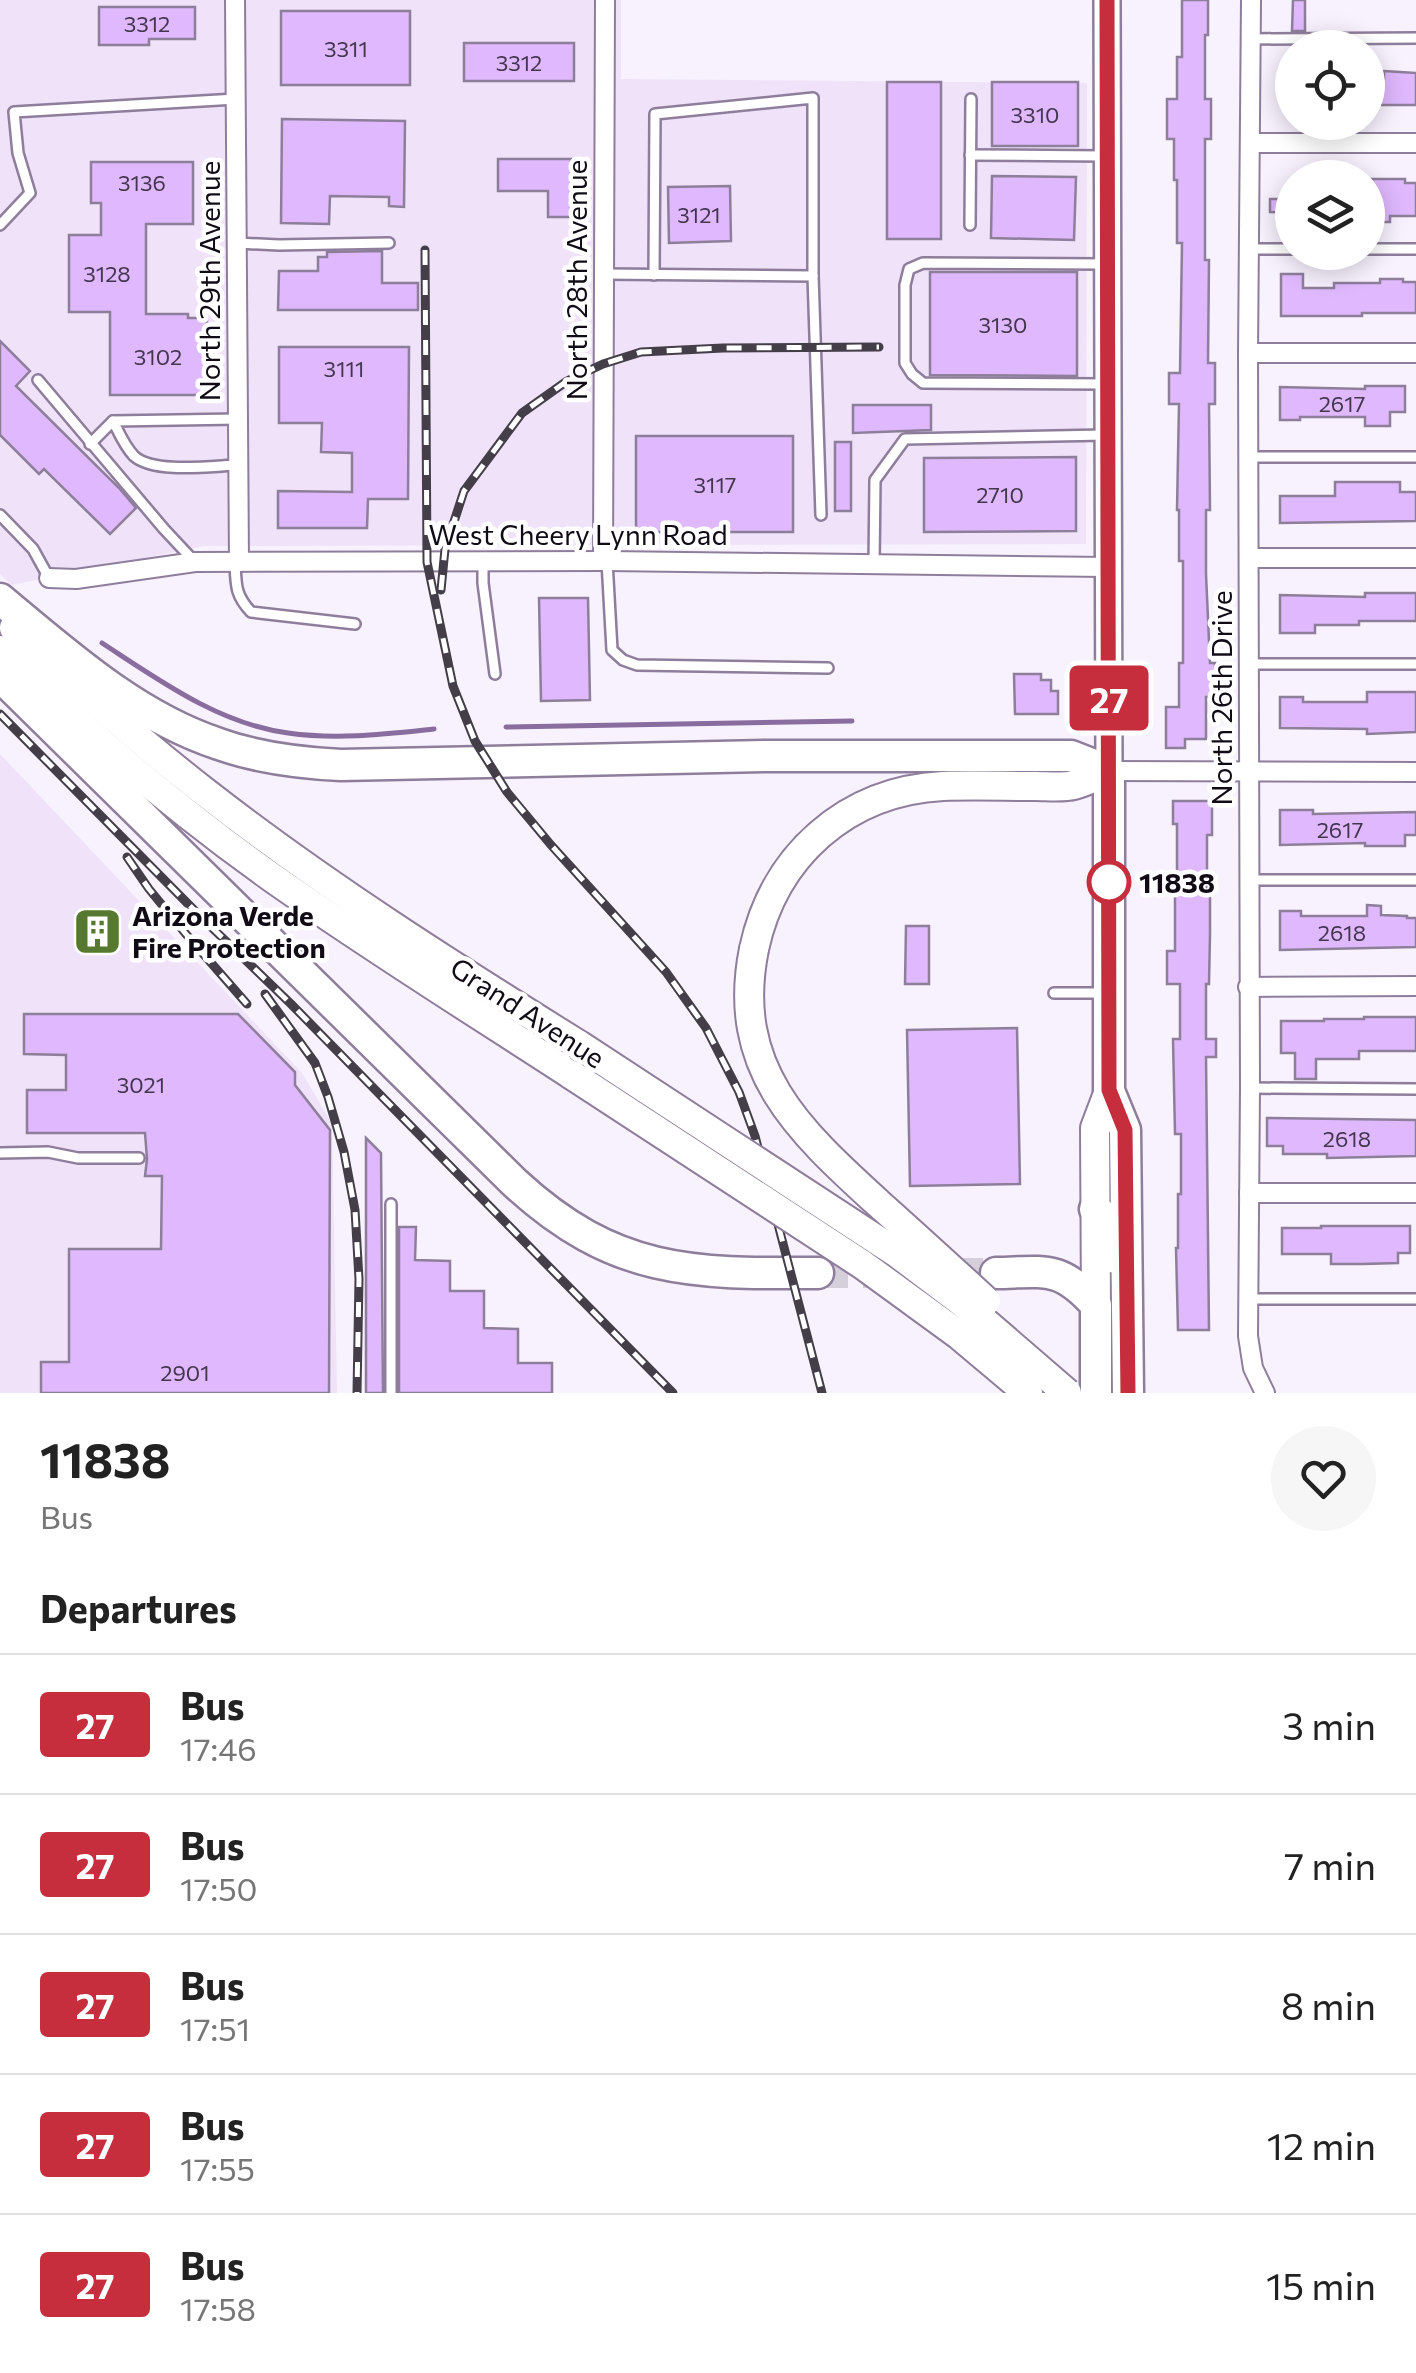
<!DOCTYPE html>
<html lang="en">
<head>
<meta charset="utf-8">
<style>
  :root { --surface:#fff; --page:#f6f6f6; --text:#222; --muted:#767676; --line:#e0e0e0 }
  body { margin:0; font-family:Commissioner,sans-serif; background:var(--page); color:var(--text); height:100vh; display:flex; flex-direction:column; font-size:38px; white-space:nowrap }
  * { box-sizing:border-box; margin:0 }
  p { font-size:32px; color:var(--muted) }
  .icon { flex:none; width:55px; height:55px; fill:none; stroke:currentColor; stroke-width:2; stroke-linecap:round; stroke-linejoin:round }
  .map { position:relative; height:1393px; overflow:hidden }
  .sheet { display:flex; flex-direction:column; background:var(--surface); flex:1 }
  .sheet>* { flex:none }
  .badge { padding:0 20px; border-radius:8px; font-size:35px; line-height:65px }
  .controls { position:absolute; left:1275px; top:30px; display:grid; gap:20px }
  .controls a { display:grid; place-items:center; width:110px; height:110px; border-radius:50%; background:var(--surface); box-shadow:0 5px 25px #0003; font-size:50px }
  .map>.badge { position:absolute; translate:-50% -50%; box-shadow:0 0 0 5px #fff }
  h2 { padding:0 40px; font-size:38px; line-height:90px }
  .round { display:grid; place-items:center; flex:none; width:105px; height:105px; border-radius:52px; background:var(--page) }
  .summary { display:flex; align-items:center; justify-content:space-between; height:170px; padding:0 40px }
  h1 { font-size:48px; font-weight:700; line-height:75px }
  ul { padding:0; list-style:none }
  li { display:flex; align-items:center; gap:30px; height:140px; padding:0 40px; border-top:2px solid var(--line) }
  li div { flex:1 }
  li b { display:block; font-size:38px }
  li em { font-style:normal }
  li .badge { min-width:110px; font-weight:700; text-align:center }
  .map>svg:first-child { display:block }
  .built { fill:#efe2f9 }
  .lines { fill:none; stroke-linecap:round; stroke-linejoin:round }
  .stream { stroke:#896d9f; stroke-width:5 }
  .building { fill:#dfb8fd; stroke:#8d7e9a; stroke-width:2.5 }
  .highway-tunnel { stroke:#d5cedb; stroke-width:30; stroke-dasharray:30 15; stroke-linecap:butt }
  .lane-casing { stroke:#8e7e9b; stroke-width:14 }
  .street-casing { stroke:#8e7e9b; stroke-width:22 }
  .secondary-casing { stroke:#8e7e9b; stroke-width:30 }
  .primary-casing { stroke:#8e7e9b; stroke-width:32 }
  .highway-casing { stroke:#8e7e9b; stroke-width:35 }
  .lane { stroke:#fff; stroke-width:9 }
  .street { stroke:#fff; stroke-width:18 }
  .secondary { stroke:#fff; stroke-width:25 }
  .primary { stroke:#fff; stroke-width:28 }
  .highway { stroke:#fff; stroke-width:30 }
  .rail-casing { stroke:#443e49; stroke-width:9 }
  .rail { stroke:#fff; stroke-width:5; stroke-dasharray:15; stroke-linecap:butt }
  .primary-bridge-casing { stroke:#8e7e9b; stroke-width:32; stroke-linecap:butt }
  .primary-bridge { stroke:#fff; stroke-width:28 }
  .line-casing { stroke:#fff; stroke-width:22 }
  .line { stroke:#c62d3d; stroke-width:15 }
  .stop-dot { fill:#fff; stroke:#c62d3d; stroke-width:5 }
  .labels { text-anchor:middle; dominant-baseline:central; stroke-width:9; stroke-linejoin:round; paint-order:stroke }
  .number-label { font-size:22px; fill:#44364f }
  .street-label { font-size:28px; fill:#100b15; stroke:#fff }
  .stop-label { font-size:28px; font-weight:bold; fill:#100b15; stroke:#fff; text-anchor:start }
  .poi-label { font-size:28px; font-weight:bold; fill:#100b15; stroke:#fff; text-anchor:start }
</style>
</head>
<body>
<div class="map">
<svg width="1416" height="1393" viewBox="0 0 1416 1393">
  <rect width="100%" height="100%" fill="#f8f1fe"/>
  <g class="built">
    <path d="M0 0H621V79L1087 83 1086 544 204 546 11 585 0 574Z"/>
    <path d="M0 754 302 1073 332 1124 337 1393H0Z"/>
  </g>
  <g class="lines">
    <g class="stream">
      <path d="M102 643C159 680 219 724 288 733 337 740 386 734 434 729"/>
      <path d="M506 727 852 721"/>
    </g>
  </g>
  <g class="building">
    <path d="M1182 0H1208V35H1205V99H1211V139H1205V260H1209L1208 363H1215V404H1209L1210 510H1206V574L1210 663H1215V697H1206V739H1185V748H1166V707H1179V663H1183V561H1179V510H1177L1179 404H1169V373H1180L1182 243H1177V180H1174V139H1167V99H1177V57H1182Z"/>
    <path d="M1293 0H1305V31H1292Z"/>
    <path d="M99 7H195V39H149V45H99Z"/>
    <rect x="281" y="11" width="129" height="74"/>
    <rect x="464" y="43" width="110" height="38"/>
    <path d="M1384 71 1416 73V105H1368V79H1384Z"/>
    <rect x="887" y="82" width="54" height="157"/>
    <rect x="992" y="82" width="86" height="64"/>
    <path d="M282 119 405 121 404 207 389 206V197L330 196 329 224 281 223Z"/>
    <path d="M498 159H571V217H548V191H498Z"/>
    <path d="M91 162H193V224H146V314H188V318H207V395H110V312H69V235H101V203H91Z"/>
    <path d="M992 176 1076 177 1074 240 991 238Z"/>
    <path d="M1368 179H1405V183H1416V216H1390V222H1368Z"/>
    <path d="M730 186 731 241 669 243 668 187Z"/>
    <path d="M1270 199H1292V213L1270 212Z"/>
    <path d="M382 251V283H418V310H278L279 271H318V257H327V252Z"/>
    <path d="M930 272H1077V376L930 375Z"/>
    <path d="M1281 274H1303V288H1334V283H1380V279H1403V282H1416V313H1362V316H1281Z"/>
    <path d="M0 341 30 371 16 386 119 488 136 508 110 534 44 469 39 474 0 435Z"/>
    <path d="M279 347H409L408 499H368L367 528H278V491L352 492V453L321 452 322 423H279Z"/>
    <path d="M1365 386H1405V412H1390V426H1365V417H1300V420H1280V387L1365 389Z"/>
    <path d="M853 405H931V430L853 433Z"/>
    <rect x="636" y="436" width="157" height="96"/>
    <rect x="835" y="442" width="16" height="69"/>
    <path d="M1076 457V531L924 532V458Z"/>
    <path d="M1335 482H1400V492H1416V521L1280 523V496H1335Z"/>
    <path d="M1365 593H1416V621H1359V625H1315V633H1280V595L1365 597Z"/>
    <path d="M539 598H588L590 700 541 701Z"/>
    <path d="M1014 674H1041V680H1051V691H1058V714H1015Z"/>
    <path d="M1367 692H1416V732L1367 734V729L1280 728V697H1303V702H1367Z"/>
    <path d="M1173 801H1212V835H1207V892H1210V934L1209 984H1206V1039H1216V1057H1206L1209 1330H1178L1176 1248H1178V1194H1181V1134H1175L1173 1039H1180V984H1167V951H1175V892H1177V824H1173Z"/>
    <path d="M1280 810H1313V814L1416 812V835H1405V846H1365V843L1280 845Z"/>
    <path d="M1367 905 1381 906V915L1407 916V918H1416V947L1280 950V911H1301V916H1367Z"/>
    <path d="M906 926H929V984H905Z"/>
    <path d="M24 1014H238L295 1072V1085L330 1130 329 1393H41V1362H69V1249H161L162 1176H145L147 1159 145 1133H27V1090H66V1055L24 1054Z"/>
    <path d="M1364 1017H1416V1051H1359V1059H1316V1079H1295V1053H1281V1021H1324V1019H1364Z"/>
    <path d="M1017 1028 1020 1184 910 1186 907 1030Z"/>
    <path d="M1267 1118 1416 1120V1156L1327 1158V1154H1283V1146H1267Z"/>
    <path d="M366 1138 381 1153 383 1393H366Z"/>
    <path d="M1321 1226H1410V1253H1398V1263L1362 1264H1331V1254H1282V1228H1321Z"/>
    <path d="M399 1227H416L415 1260 450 1261V1291H484V1328L518 1329V1363H552V1393H399Z"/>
  </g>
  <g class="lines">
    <path class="highway-tunnel" d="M818 1273H996"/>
    <defs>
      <g id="lane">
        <path d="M1251 39 1416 38"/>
        <path d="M970 155 1104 156"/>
        <path d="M0 225 30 193 18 153 14 112 236 99"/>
        <path d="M970 225 971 99"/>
        <path d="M237 243 279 245 389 243"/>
        <path d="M1250 249H1292"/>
        <path d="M1368 249H1416"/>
        <path d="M604 274 813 276 821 515"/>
        <path d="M654 275 655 114 813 98V276"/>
        <path d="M38 380 164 529 193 560"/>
        <path d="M1104 384 923 383 912 374 905 363V285L909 269 923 263 1105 264"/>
        <path d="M238 419 113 421C119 433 125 447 134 456 154 474 211 466 238 465"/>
        <path d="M90 444 113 421"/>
        <path d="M1249 457H1416"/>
        <path d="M0 515 33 549 49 578"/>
        <path d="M483 561V583L495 674"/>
        <path d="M607 561 612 650 623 660 637 665 828 668"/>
        <path d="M235 562C236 585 235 595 251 612L355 624"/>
        <path d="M874 564 875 480 905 439 1105 435"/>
        <path d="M1249 664H1416"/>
        <path d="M1249 880H1416"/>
        <path d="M1054 993H1106"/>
        <path d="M1250 1088 1416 1089"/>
        <path d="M0 1153 48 1152 78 1158H139"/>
        <path d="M1249 1299H1416"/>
        <path d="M391 1393V1204"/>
      </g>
      <g id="street">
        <path d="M235 0 239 562"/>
        <path d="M1251 0 1248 353 1250 1088 1248 1336 1253 1368 1265 1393"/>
        <path d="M1250 143H1416"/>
        <path d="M1248 353H1416"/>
        <path d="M1249 558H1416"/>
        <path d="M603 561 605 0"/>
        <path d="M49 578 76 579 195 562 607 561 1108 567"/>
        <path d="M1109 771 1416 772"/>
        <path d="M1248 987 1416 986"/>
        <path d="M1249 1193H1416"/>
      </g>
      <path id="secondary" d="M1107 0 1109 771"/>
      <g id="primary">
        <path d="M14 628C76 685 139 741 206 793 324 885 452 966 579 1045"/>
        <path d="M0 650C86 733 177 810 274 879 371 947 472 1010 572 1075"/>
        <path d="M754 949C774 856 846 791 943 786 973 785 1004 786 1035 786 1047 786 1062 788 1074 785 1086 782 1098 775 1109 771"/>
        <path d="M1096 1305 1095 1128 1109 1091"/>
      </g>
      <g id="highway">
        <path d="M0 599C66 654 136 717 219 744 258 758 300 763 341 765L767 756H1071L1109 771V1091L1125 1130 1128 1393"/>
        <path d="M0 676 515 1183C614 1274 691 1274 818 1273"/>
        <path d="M1095 1209C1112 1222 1114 1238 1115 1258"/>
        <path d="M996 1273C1046 1272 1060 1265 1096 1305V1393"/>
      </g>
    </defs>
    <use href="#lane" class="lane-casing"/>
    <use href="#street" class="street-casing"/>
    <use href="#secondary" class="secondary-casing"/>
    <use href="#primary" class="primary-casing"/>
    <use href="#highway" class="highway-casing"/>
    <use href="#lane" class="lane"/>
    <use href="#street" class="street"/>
    <use href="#secondary" class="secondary"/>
    <use href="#primary" class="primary"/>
    <use href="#highway" class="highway"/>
    <defs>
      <g id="rail">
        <path d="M425 250 427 562 453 686 475 741 507 792 551 845 666 972 706 1028 739 1092 755 1136 822 1393"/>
        <path d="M441 590 445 549 464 491 522 413 567 381 603 364 641 352 723 348 879 347"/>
        <path d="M0 714 204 920 291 1004 673 1393"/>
        <path d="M127 857 149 889 185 933 247 1004"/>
        <path d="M265 994 315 1063 328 1097 344 1152 355 1210 359 1279 357 1393"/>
      </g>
    </defs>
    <use href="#rail" class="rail-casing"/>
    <use href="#rail" class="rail"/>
    <defs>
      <g id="primary-bridge">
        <path d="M754 949C730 1068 798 1130 878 1203 914 1235 950 1268 986 1301"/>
        <path d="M579 1045 897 1253 958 1299 1067 1393"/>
        <path d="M572 1075 863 1265 959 1335 1028 1393"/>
      </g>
    </defs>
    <use href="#primary-bridge" class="primary-bridge-casing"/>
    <use href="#primary-bridge" class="primary-bridge"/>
  </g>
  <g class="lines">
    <defs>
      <path id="line" d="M1107 0 1109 1090 1125 1130 1128 1393"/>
    </defs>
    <use href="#line" class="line-casing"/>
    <use href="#line" class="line"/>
  </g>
  <defs>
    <symbol id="building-square" viewBox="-11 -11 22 22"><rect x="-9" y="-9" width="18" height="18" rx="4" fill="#57782f" stroke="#fff"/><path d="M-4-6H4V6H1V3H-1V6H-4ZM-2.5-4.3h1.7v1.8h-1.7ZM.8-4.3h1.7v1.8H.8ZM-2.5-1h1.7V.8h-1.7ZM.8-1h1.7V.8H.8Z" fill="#fff"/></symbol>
  </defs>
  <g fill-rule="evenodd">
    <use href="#building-square" x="70" y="904" width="55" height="55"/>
  </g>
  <circle class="stop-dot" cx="1109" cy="882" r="20"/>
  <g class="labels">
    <g class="number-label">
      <text x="147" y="23">3312</text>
      <text x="346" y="48">3311</text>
      <text x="519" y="62">3312</text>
      <text x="1035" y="114">3310</text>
      <text x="142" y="182">3136</text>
      <text x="699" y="214">3121</text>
      <text x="107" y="273">3128</text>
      <text x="1003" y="324">3130</text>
      <text x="158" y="356">3102</text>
      <text x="344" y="368">3111</text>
      <text x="1342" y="403">2617</text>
      <text x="715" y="484">3117</text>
      <text x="1000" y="494">2710</text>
      <text x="1340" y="829">2617</text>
      <text x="1342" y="932">2618</text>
      <text x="141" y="1084">3021</text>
      <text x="1347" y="1138">2618</text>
      <text x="185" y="1372">2901</text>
    </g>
    <g class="street-label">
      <text transform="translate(576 280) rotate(-90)">North 28th Avenue</text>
      <text transform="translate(209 281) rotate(-90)">North 29th Avenue</text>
      <text x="578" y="534">West Cheery Lynn Road</text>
      <text transform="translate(1221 698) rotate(-90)">North 26th Drive</text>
      <text transform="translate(528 1012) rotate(33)">Grand Avenue</text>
    </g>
    <g class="stop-label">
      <text x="1139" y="882">11838</text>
    </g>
    <g class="poi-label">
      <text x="132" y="915">Arizona Verde<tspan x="132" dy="32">Fire Protection</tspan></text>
    </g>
  </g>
</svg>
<div class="controls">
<a><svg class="icon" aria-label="locate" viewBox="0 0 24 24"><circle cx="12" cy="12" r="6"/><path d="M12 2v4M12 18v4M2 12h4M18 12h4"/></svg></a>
<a><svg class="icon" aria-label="layers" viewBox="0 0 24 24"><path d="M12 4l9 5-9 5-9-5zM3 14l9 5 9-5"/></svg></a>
</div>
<b class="badge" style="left:1109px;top:698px;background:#c62d3d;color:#fff">27</b>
</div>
<section class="sheet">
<div class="summary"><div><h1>11838</h1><p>Bus</p></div><a class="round"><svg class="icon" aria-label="heart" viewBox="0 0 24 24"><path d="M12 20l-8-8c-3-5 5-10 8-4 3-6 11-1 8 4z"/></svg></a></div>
<h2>Departures</h2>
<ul>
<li><span class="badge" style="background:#c62d3d;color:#fff">27</span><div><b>Bus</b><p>17:46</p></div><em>3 min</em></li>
<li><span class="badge" style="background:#c62d3d;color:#fff">27</span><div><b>Bus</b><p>17:50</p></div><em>7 min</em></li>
<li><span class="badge" style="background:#c62d3d;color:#fff">27</span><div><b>Bus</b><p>17:51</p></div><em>8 min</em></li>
<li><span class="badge" style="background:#c62d3d;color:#fff">27</span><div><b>Bus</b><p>17:55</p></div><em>12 min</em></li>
<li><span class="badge" style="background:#c62d3d;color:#fff">27</span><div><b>Bus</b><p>17:58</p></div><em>15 min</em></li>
</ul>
</section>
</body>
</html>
